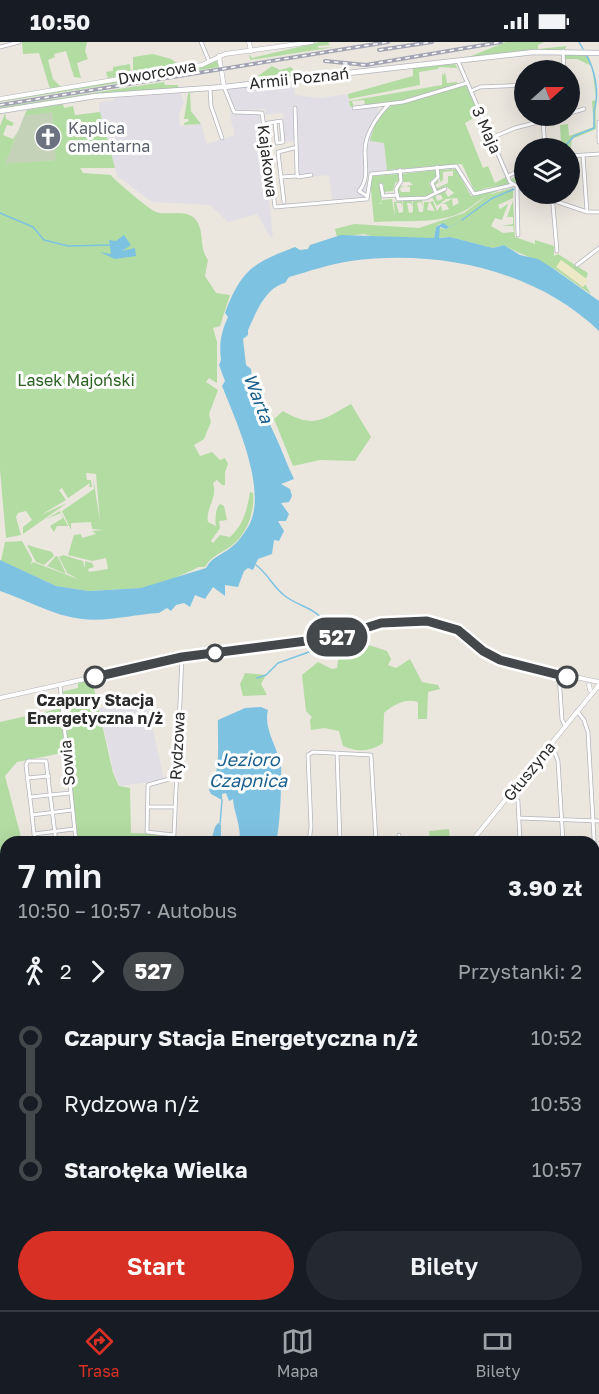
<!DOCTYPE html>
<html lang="pl">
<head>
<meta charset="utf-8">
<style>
  :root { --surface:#171b24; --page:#242831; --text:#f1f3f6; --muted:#9ea1a6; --line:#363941; --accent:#d93025 }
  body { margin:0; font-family:"Golos Text",sans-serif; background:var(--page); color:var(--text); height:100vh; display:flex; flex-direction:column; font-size:22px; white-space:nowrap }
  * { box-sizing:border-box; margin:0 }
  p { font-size:20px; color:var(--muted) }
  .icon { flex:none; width:33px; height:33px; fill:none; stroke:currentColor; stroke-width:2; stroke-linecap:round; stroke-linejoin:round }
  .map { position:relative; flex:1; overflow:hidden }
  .panel { position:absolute; left:0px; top:794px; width:600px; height:476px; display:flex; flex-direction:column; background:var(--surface); border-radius:18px 18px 0 0; box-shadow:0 6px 24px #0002 }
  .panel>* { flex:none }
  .badge { padding:0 12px; border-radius:20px; font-size:21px; line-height:39px }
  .needle { width:39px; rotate:69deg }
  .controls { position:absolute; left:514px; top:18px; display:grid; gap:12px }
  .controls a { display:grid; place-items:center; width:66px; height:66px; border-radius:50%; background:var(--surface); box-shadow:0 6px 24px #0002; font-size:30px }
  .map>.badge { position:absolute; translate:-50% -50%; box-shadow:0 0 0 3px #fff }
  .legs { display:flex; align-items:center; gap:9px; height:66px; padding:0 18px; font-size:20px }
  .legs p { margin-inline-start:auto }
  .headline { display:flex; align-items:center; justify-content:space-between; height:102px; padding:0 18px }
  h1 { font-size:33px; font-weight:600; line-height:45px }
  .action { display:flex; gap:12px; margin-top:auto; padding:12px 18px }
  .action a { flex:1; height:69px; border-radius:36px; background:var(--accent); color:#fff; font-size:24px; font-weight:600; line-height:69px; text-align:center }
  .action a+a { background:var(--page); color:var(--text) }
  ul { padding:0 18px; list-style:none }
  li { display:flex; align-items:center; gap:21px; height:66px; font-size:22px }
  li i { display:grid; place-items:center; width:9px; height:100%; margin:0 8px; background:currentColor }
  li i::after { content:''; width:15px; height:15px; margin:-8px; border:4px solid; border-radius:50%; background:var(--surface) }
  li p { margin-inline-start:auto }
  li:first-child i { background:linear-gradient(#0000 50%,currentColor 0) }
  li:last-child i { background:linear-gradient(currentColor 50%,#0000 0) }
  .status { display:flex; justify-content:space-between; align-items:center; height:42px; padding:0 30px; background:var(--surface); direction:ltr }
  .status svg { height:16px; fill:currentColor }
  .tab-bar { display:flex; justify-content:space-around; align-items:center; height:84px; border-top:2px solid var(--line); background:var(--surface); font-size:16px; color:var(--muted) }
  .tab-bar a { display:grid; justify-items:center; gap:3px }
  .tab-bar .on { color:var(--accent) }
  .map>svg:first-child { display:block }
  .industrial { fill:#e1dfe5 }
  .green { fill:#b2dca2 }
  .sand { fill:#ede9c6 }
  .cemetery { fill:#c4d3b8 }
  .water { fill:#7ec2e2 }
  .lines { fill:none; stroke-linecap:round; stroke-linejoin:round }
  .stream { stroke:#7ec2e2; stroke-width:1.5 }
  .minor-casing { stroke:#b3b4bd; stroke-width:4.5 }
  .tertiary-casing { stroke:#b3b4bd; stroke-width:5 }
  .secondary-casing { stroke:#b3b4bd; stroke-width:6 }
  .minor { stroke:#fff; stroke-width:3 }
  .tertiary { stroke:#fff; stroke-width:4 }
  .secondary { stroke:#fff; stroke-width:4.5 }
  .rail-casing { stroke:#a2a4b3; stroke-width:4 }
  .rail { stroke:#fff; stroke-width:1.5; stroke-dasharray:4.5; stroke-linecap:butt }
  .line-1-casing { stroke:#fff; stroke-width:14 }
  .line-1 { stroke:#45484a; stroke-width:9 }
  .stop-1-dot { fill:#fff; stroke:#45484a; stroke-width:3 }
  .labels { text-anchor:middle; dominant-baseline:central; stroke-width:6; stroke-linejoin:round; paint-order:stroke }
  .street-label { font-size:16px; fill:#2b2b2b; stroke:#fff }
  .worship-label { font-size:16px; fill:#5b616d; stroke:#fff; text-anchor:start }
  .park-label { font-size:16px; fill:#2c6123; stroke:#fff }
  .stop-label { font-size:16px; font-weight:bold; fill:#2b2b2b; stroke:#fff }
  .water-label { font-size:18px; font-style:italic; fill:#1c618e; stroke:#fff }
</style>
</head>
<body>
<div class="status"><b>10:50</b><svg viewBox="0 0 49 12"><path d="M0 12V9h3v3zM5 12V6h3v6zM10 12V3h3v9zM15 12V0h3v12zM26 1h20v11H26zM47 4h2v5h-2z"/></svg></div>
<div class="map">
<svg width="599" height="1268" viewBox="0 0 599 1268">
  <rect width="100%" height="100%" fill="#ebe7df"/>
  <g class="industrial">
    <path d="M294 40 295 53 320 56 348 52 350 64 354 67 378 64 379 76 371 99 384 101 387 128 370 130 367 133 366 156 332 157 329 133 299 136 295 99 285 100 283 71 260 73 273 194 270 195 257 172 228 180 210 163 152 160 117 134 99 70V60L115 58V56L181 51 184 60 179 73 180 84 201 82 207 102 235 93 229 71H265V67L235 68 226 47Z"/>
    <path d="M146 656 164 738 120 744 114 731 99 666Z"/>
  </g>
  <g class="green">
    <path d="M22 0H87L85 9 88 17 77 21 81 36 74 35 66 9 54 12 55 15 48 18 53 37 61 45 50 47 39 11 23 12Z"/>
    <path d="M320 0H330L328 1 330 3 317 4 319 6 335 5 250 18 249 12 252 16Z"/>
    <path d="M506 0H544L538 3V7L567 4 565 7 466 16Z"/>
    <path d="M153 12 171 17 180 23 133 31V15Z"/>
    <path d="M565 13H588C599 38 595 60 596 87L572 97 570 112V106H554V102L561 101 560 83 568 82 569 94 594 85 592 59 596 58 592 24 577 17H565Z"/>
    <path d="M216 18 219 25 0 60V58L201 24Z"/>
    <path d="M130 22 131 32 108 36 106 30 113 29V25Z"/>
    <path d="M455 22 462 33 457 26 439 25 438 27 419 30 420 43 349 57 348 52 413 34V26Z"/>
    <path d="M272 24 280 28 291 25 297 33 288 35 286 29 279 30 278 35 260 36 258 34Z"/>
    <path d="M442 30 443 34 445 30 447 41 457 40V43L401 60 365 63 364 58 352 59 354 66 350 64 349 59 442 43Z"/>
    <path d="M164 40 165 43H178V46L0 68V65Z"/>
    <path d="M466 43 479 73 465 81 483 126 488 124 495 141 506 135 509 143 486 146 475 150 462 122 387 128 384 101 370 99C373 86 377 75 388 66 398 58 449 48 466 43Z"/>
    <path d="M193 49H201L190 51 191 69 201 82 184 83V81L189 79 188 77H184L188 52 189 51Z"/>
    <path d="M63 62 64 66 73 64 75 73 100 70 115 126H80L83 131 111 133C113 137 150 168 156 170 168 174 182 167 193 175 206 186 198 205 208 218L205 234 216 251 230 253 220 284 213 286 217 300V341L209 336 206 340 218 348 209 372 211 380 204 397 194 403 200 414 212 410 220 418 225 416 228 422 225 430V443H222L217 438 213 441C218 456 205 467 208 480L216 484C215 479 215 467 220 462L224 464 227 478 219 479 220 486 211 499 213 501 220 493 230 495C244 482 247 468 250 450L253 451C255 470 247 493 230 505 221 511 210 515 205 525H199L164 541 141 546 89 549 56 544 1 519 5 500 22 499 32 517 31 523 33 520 78 537 67 531 59 515 63 513 83 519 85 527V519L92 521 94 525 88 527 89 530 108 527 106 516 92 519 68 513 74 493 81 492 82 496 96 492 92 489 104 488 92 487 91 480 71 481V488L62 469 94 447 93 434 100 480 96 432 86 431 87 438H91L92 445H89L90 441 68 456 62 446 59 448 66 458 41 473 67 461 23 492V485L32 478 26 469 18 471 16 475 21 493 6 496 0 428V84L5 71 6 77 14 81 12 84 7 83 3 93 13 97 18 89 6 121 55 118 52 71 24 74 27 68Z"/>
    <path d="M456 127 471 154 487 148 498 149C482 153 473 166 458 172 432 182 402 178 374 180L370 137 372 134 398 132 399 139 395 141 393 149 384 150V143H380L382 161 378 162H382V158L392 157 395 176 394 160 402 159 403 165 401 161H396L399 171 403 170V159H412L413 165 411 161H407L409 171 413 170V159L422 158 423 164 421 160 417 161 419 170H423L424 160H429L427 168 435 169 430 160 433 159 437 169 441 163 442 169 449 167 446 162H442L452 157 453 164 459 161 457 156 446 157 437 164 432 155 436 154 437 159 443 157 441 153H437L447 148 445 150 448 155 454 151 446 144 436 149 433 140 437 137 439 140 435 143 437 146 448 141V134H453V129L443 130V138L440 140 439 128Z"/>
    <path d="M436 128 437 134 429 141 434 151 426 155H398V145L405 144 400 146 401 150H410V145L406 144 413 143 410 140H402L401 132Z"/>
    <path d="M525 130V147L515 143 511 137Z"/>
    <path d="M513 146V156L498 163 500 167 508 162 502 178 495 176 491 184 503 191 514 190 513 184H502L513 182V175H507L513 159 515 195 535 202V198L554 204V198V214L558 212 588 231 586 237 561 218 557 225 583 245 585 242 591 252C578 244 567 235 555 227 539 218 521 213 504 203L493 206 450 195 438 196 439 186 446 187 460 179 449 185 440 182 436 185 434 196 382 197 364 192 337 195 335 187 354 182 419 186 464 171 488 153Z"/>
    <path d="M351 362 371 395 355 419 320 418 293 424 274 377 283 369C314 387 322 378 351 362Z"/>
    <path d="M60 469 68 484H57L54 490 50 484 63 476 61 471 46 477Z"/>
    <path d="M27 503 52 510 54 514 44 523 36 520Z"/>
    <path d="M56 514 58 515 66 532 47 524Z"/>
    <path d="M356 591 360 600 387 609 391 617 388 623 396 626 410 617 422 640 438 643 440 647 428 650 427 677H418V660C405 656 393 663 384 671L383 701C370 710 356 710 343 704L339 689 324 686 311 688 310 678 312 675 306 669 302 633 318 620 332 627 337 626 341 597Z"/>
    <path d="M245 631 266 633 261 642 267 653 243 654 240 642Z"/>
    <path d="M92 638 113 731 119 744 130 746 131 791 158 792 162 799H78L70 734 62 711 17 720 5 734 22 799 6 800V820L0 821V680L62 666 60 650 78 646V641Z"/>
    <path d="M449 787 450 799H430L429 789Z"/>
    <path d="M6 824V1120L0 1119V826Z"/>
    <path d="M0 1150H6V1263H156V1268H0Z"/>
    <path d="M594 1165 599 1166V1268H308L309 1263H594Z"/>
    <path d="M233 1263H299L298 1268H234Z"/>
  </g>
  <path class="sand" d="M561 218 588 238 583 245 556 225Z"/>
  <path class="cemetery" d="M52 70 56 118 5 122 24 74Z"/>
  <g class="water">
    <path d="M463 178 446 187 440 185 439 196 450 195 493 206 504 203 520 213 538 217 554 227 599 259V289C535 227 436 207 351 219 330 222 310 229 289 235L285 241C265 246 256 271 248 288V293L243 297 246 323 251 327C252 351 264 368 273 389 281 405 286 421 294 437L281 442 290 447 292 454 289 460 281 461 289 472 286 479H278L284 489 279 499 274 498 272 512 258 517 253 528 248 526 244 529 238 545 225 543V554L213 545 205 557 195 553 190 565 184 561 176 563 171 569 167 566 159 571C135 572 108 580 82 577 54 574 27 558 0 549V518L56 544 89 549 141 546 206 526C212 514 225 512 234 503 239 499 245 490 248 485 269 450 236 379 222 344L225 339 219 323 221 318C219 302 221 290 228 275L225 271C242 226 254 221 295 205L300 208 308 207 310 203 341 193 434 196 436 185 443 181 449 185Z"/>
    <path d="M124 193 131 203 122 209 135 206 136 214 115 217 100 210 111 212 109 198 116 199Z"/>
    <path d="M245 666 261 665 268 668C263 686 278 706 281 724 282 736 280 789 276 799H239C242 786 234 771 233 757L229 759 226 751 222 752V758L211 752 209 748C222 729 217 700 218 678Z"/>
    <path d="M218 781 221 783V799H211L215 785Z"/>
  </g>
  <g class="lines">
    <g class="stream">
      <path d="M579 0 583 7"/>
      <path d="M586 13C595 27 599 50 595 66"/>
      <path d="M557 106 567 102 574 94 594 86V67"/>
      <path d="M0 171 33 185 44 198 68 204 110 203"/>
      <path d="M462 178 491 157 514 147"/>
      <path d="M256 523C268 532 273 545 285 554 305 569 323 564 327 594"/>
      <path d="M257 636 266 633 278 621 323 605 328 599"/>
      <path d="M220 782 222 758"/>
    </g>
    <defs>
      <g id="minor">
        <path d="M201 0 209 19"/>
        <path d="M0 5 19 0"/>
        <path d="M563 9 564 28"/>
        <path d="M458 19 510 140 525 149"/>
        <path d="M224 45 234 70 262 71 275 165 367 157 371 132 456 124 474 152 512 143"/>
        <path d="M210 46 211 64 222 96"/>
        <path d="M471 49 480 45 525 43"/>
        <path d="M295 66 297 131 298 135 311 133"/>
        <path d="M354 66 403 60 467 41"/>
        <path d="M570 71 584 67"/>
        <path d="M543 79 545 106"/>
        <path d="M599 80V100"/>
        <path d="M263 82 281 79 283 100 277 101 275 80"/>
        <path d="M491 96 515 86 562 74"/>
        <path d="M583 113 587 170"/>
        <path d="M570 114 599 112"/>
        <path d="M400 128 401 139 396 147 398 157 426 156 436 151 432 141 438 135 437 125"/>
        <path d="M508 134 525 126"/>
        <path d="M281 135 297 134"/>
        <path d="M381 143 383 154 397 153"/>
        <path d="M517 146 518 193"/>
        <path d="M436 151 445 147"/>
        <path d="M534 152 587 170H599"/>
        <path d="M552 152 557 209"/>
        <path d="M367 154 359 149C369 137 365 125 365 109 365 91 376 76 388 63"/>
        <path d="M284 160 278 110 294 106"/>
        <path d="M577 223 599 206"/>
        <path d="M559 633 562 678 565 683"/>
        <path d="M60 643 76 800"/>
        <path d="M577 669 584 678 588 690 599 885"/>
        <path d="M548 705 555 711 558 719 563 800"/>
        <path d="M337 711 340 800"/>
        <path d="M176 735 148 743 147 790 174 793 182 615"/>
        <path d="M27 736 49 734"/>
        <path d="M511 750 518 759 520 800"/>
        <path d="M30 755 70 751"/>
        <path d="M147 765H174"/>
        <path d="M72 768 32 773 34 792 74 787"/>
        <path d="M32 773 26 723 28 719H46L56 800"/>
        <path d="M519 776 599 779"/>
        <path d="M34 792 36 800"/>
        <path d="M399 793V800"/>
        <path d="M309 800 311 785 308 713 313 710 371 713 376 800"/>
        <path d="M594 961 599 963"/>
      </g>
      <g id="tertiary">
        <path d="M249 0 251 9"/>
        <path d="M219 14 224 45"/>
        <path d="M0 57 202 23 225 12 312 0"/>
        <path d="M589 643 590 648"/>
        <path d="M0 656 179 616 337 595 375 582 397 579H427L444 582 500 619 599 640"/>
        <path d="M471 800 599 643"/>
        <path d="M304 1268 305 1263"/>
      </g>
      <path id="secondary" d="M0 69 96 54 224 45 534 10 599 11"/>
    </defs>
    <use href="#minor" class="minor-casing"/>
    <use href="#tertiary" class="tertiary-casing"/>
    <use href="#secondary" class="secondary-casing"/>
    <use href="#minor" class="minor"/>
    <use href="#tertiary" class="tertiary"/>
    <use href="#secondary" class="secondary"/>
    <defs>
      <g id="rail">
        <path d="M379 8 432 0"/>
        <path d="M325 19 366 23 501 0"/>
        <path d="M0 63 388 0"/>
      </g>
    </defs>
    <use href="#rail" class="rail-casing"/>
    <use href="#rail" class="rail"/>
  </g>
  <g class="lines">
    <defs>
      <path id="line-1" d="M95 635 182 615 337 595 381 581 427 579 458 588 483 609 500 618 567 635"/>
    </defs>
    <use href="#line-1" class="line-1-casing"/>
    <use href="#line-1" class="line-1"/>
  </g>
  <defs>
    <symbol id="church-disc" viewBox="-11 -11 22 22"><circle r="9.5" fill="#6b7280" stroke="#fff"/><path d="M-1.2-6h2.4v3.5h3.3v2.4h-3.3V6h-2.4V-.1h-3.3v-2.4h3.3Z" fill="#fff"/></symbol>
  </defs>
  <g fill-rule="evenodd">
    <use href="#church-disc" x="33" y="80" width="30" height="30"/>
  </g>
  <g class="stop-1-dot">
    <circle cx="215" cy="611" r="8"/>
    <circle cx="95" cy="635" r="10"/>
    <circle cx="567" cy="635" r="10"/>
  </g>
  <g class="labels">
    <g class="street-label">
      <text transform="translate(157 30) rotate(-10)">Dworcowa</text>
      <text transform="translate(299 36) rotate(-6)">Armii Poznań</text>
      <text transform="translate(487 88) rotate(66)">3 Maja</text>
      <text transform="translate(268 119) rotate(83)">Kajakowa</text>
      <text transform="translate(177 704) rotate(-87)">Rydzowa</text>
      <text transform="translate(67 721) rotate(-95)">Sowia</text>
      <text transform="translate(529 729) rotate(-51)">Głuszyna</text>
    </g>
    <g class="worship-label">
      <text x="68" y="86">Kaplica<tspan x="68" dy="18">cmentarna</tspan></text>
    </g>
    <g class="park-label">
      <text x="76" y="338">Lasek Majoński</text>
    </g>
    <g class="stop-label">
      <text x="95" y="658">Czapury Stacja<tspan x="95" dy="18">Energetyczna n/ż</tspan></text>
    </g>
    <g class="water-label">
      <text transform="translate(259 356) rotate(69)">Warta</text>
      <text x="248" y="717">Jezioro<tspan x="248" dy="21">Czapnica</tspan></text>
    </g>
  </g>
</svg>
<div class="controls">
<a><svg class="needle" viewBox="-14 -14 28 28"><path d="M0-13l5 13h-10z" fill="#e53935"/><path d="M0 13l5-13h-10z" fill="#9ea1a6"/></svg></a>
<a><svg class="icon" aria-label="layers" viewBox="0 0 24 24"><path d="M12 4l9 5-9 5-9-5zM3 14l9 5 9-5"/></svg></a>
</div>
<b class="badge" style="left:337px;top:595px;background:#45484a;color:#fff">527</b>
<section class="panel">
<div class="headline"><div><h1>7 min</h1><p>10:50 – 10:57 · Autobus</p></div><b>3.90 zł</b></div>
<div class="legs"><svg class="icon" aria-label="walk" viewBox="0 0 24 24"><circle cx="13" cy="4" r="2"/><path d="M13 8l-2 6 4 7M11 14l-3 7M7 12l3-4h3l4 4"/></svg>2<svg class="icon" aria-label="forward" viewBox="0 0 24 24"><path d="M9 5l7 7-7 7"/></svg><b class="badge" style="background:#45484a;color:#fff">527</b><p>Przystanki: 2</p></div>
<ul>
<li><i style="color:#45484a"></i><b>Czapury Stacja Energetyczna n/ż</b><p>10:52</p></li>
<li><i style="color:#45484a"></i><span>Rydzowa n/ż</span><p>10:53</p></li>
<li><i style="color:#45484a"></i><b>Starołęka Wielka</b><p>10:57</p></li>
</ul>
<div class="action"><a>Start</a><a>Bilety</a></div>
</section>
</div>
<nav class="tab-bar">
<a class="on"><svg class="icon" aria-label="directions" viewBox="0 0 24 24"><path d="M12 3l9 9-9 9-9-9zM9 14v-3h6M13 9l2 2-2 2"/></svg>Trasa</a>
<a><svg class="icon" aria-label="map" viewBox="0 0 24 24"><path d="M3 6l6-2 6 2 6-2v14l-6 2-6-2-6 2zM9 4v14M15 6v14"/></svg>Mapa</a>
<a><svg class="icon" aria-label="tickets" viewBox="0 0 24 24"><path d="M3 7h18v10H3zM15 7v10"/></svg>Bilety</a>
</nav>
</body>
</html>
